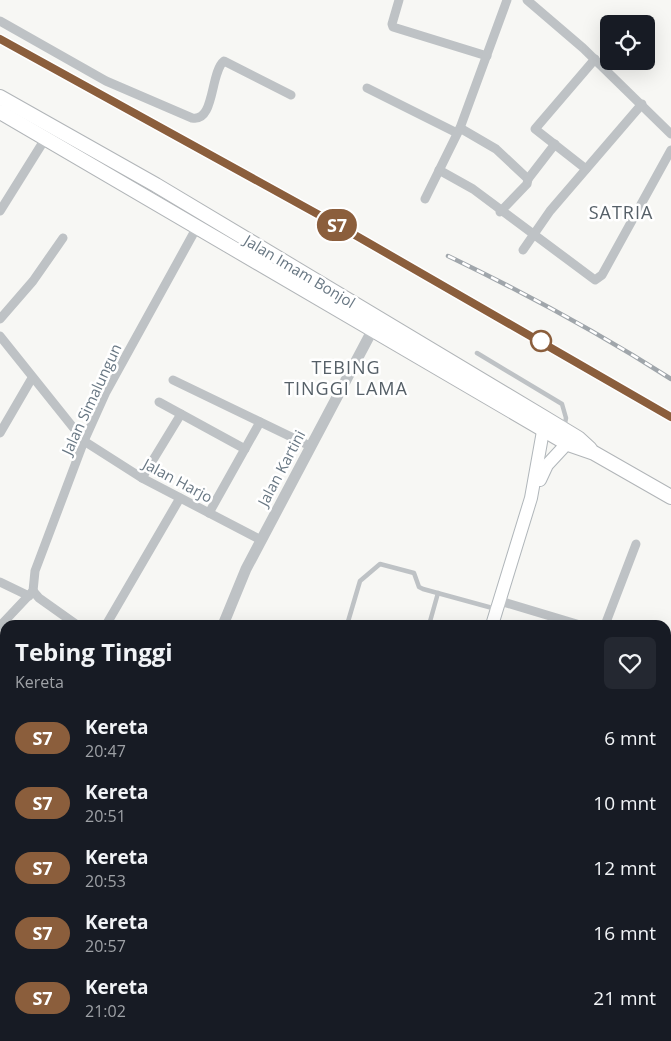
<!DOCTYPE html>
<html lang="id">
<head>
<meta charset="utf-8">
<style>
  :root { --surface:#171b24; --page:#242831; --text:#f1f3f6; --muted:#9ea1a6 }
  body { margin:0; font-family:"Open Sans",sans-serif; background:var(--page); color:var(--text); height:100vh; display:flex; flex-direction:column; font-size:19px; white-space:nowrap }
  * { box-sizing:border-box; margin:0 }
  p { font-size:16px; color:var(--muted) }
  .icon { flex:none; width:28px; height:28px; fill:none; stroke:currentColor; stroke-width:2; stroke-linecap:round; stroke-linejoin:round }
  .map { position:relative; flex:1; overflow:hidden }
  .drawer { position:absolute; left:0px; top:620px; width:671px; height:421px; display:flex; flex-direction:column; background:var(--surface); border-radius:15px 15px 0 0; box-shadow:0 5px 20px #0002 }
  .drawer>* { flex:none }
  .badge { padding:0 10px; border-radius:16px; font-size:18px; line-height:32px }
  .buttons { position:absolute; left:600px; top:15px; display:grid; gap:10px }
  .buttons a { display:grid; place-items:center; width:55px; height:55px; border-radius:8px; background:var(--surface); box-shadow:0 5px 20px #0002; font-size:25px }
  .map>.badge { position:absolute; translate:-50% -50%; box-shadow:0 0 0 2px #fff }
  .round { display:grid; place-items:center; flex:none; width:52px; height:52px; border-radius:8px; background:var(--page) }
  .summary { display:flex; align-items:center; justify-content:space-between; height:85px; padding:0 15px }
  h1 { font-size:24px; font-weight:700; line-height:38px }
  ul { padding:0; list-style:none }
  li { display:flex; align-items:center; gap:15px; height:65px; padding:0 15px }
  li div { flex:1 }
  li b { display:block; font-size:19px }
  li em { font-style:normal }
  li .badge { min-width:55px; font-weight:700; text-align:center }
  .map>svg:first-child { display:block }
  .green { fill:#d7dbd4 }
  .building { fill:#a6adb3; stroke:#d8d8d7 }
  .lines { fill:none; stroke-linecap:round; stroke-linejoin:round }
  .secondary-casing { stroke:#b0b6ba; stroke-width:14 }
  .trunk-casing { stroke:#b1b5b8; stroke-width:16 }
  .service { stroke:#bec2c5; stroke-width:4.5 }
  .minor { stroke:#bec2c5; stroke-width:9 }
  .tertiary { stroke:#bec2c5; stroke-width:11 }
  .secondary { stroke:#fff; stroke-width:12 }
  .trunk { stroke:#fff; stroke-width:14 }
  .rail-casing { stroke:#a0a6ab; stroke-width:4.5 }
  .rail { stroke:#fff; stroke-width:2.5; stroke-dasharray:8; stroke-linecap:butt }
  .line-casing { stroke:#fff; stroke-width:11 }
  .line { stroke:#8b5e3c; stroke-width:8 }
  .stop-dot { fill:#fff; stroke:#8b5e3c; stroke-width:2.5 }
  .labels { text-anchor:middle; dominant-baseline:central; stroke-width:5; stroke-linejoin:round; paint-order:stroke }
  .street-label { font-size:15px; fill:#687783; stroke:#fff }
  .quarter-label { font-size:18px; letter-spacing:1px; fill:#566068; stroke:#fff }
</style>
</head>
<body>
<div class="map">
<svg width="671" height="1041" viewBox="0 0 671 1041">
  <rect width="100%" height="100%" fill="#f7f7f4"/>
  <path class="green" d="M377 1036H472L470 1041H376Z"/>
  <path class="building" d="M162 1036H187L185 1041H165L161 1039Z"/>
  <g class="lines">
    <defs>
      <g id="secondary">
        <path d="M540 480 547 465 573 437"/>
        <path d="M492 625 531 498 545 420"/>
        <path d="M357 1041 358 1036"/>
      </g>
      <g id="trunk">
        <path d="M0 97 156 185 545 418 578 438 590 449"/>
        <path d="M0 112 568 444 594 453 671 497"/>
      </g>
    </defs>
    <use href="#secondary" class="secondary-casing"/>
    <use href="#trunk" class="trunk-casing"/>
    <g class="service">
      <path d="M477 353 562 404 566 418 564 428"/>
      <path d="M347 625 360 581 380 564 414 573 419 587 423 589 496 609"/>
      <path d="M429 625 438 593"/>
      <path d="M0 977 5 978"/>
    </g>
    <g class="minor">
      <path d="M399 0 392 24 393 27 487 56"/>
      <path d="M527 0 583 48 671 134"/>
      <path d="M0 21 106 81 192 118C215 123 210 72 224 61L291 95"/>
      <path d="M367 88 457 133"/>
      <path d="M460 128 496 149 528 179 527 184 500 212"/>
      <path d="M586 169 535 129 595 59"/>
      <path d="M439 170 473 189 595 280 602 275 671 150"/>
      <path d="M528 179 555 144"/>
      <path d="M425 199 460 128 507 0"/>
      <path d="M0 211 45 139"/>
      <path d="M523 250 550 211 642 104"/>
      <path d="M0 319 33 281 63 238"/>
      <path d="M0 336 84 441 142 478 261 540"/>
      <path d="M173 380 310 446"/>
      <path d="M159 402 245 449"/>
      <path d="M0 433 32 378"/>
      <path d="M142 478 181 414"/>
      <path d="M209 513 260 422"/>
      <path d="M0 582 29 596"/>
      <path d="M33 591 35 571 84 441 106 392 197 227"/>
      <path d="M33 591 39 598 77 625"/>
      <path d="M500 601 580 625"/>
      <path d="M106 625 180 498"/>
      <path d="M605 625 636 544"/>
      <path d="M0 626 33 591"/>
      <path d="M0 694 5 696"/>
      <path d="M0 731 5 734"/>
      <path d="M2 853 5 854"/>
      <path d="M0 919 5 920"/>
      <path d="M0 1012 5 1014"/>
      <path d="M518 1036 532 1041"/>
      <path d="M627 1036 640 1041"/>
      <path d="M495 1041 496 1036"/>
      <path d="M548 1041 551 1036"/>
    </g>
    <g class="tertiary">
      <path d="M223 625 246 569 373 329"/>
      <path d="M666 817 671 818"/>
      <path d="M84 1039 89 1041"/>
    </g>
    <use href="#secondary" class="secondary"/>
    <use href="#trunk" class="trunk"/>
    <defs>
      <g id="rail">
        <path d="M0 39 341 227 671 417"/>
        <path d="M448 256C525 293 599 333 671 379"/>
      </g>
    </defs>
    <use href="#rail" class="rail-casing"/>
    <use href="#rail" class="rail"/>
  </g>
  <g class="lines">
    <defs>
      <path id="line" d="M0 39 341 227 671 417"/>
    </defs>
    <use href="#line" class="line-casing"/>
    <use href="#line" class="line"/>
  </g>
  <circle class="stop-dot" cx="541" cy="341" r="10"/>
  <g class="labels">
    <g class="street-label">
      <text transform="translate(300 271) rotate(31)">Jalan Imam Bonjol</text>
      <text transform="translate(91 399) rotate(-65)">Jalan Simalungun</text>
      <text transform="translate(281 468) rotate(-62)">Jalan Kartini</text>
      <text transform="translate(178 480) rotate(28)">Jalan Harjo</text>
    </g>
    <g class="quarter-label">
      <text x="621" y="212">SATRIA</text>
      <text x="346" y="367">TEBING<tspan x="346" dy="21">TINGGI LAMA</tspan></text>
    </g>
  </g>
</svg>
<div class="buttons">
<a><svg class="icon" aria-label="locate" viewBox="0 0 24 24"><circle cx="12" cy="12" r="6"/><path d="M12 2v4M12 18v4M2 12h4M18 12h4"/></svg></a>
</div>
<b class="badge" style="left:337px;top:225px;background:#8b5e3c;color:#fff">S7</b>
<section class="drawer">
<div class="summary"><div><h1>Tebing Tinggi</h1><p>Kereta</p></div><a class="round"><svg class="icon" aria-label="heart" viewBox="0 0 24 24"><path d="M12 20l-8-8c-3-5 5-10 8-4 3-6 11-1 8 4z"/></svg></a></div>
<ul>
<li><span class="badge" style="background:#8b5e3c;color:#fff">S7</span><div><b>Kereta</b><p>20:47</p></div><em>6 mnt</em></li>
<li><span class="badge" style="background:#8b5e3c;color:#fff">S7</span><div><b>Kereta</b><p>20:51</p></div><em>10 mnt</em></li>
<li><span class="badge" style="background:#8b5e3c;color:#fff">S7</span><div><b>Kereta</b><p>20:53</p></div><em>12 mnt</em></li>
<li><span class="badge" style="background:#8b5e3c;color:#fff">S7</span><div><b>Kereta</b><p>20:57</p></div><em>16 mnt</em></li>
<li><span class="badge" style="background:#8b5e3c;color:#fff">S7</span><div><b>Kereta</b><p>21:02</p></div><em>21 mnt</em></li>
</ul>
</section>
</div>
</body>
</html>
